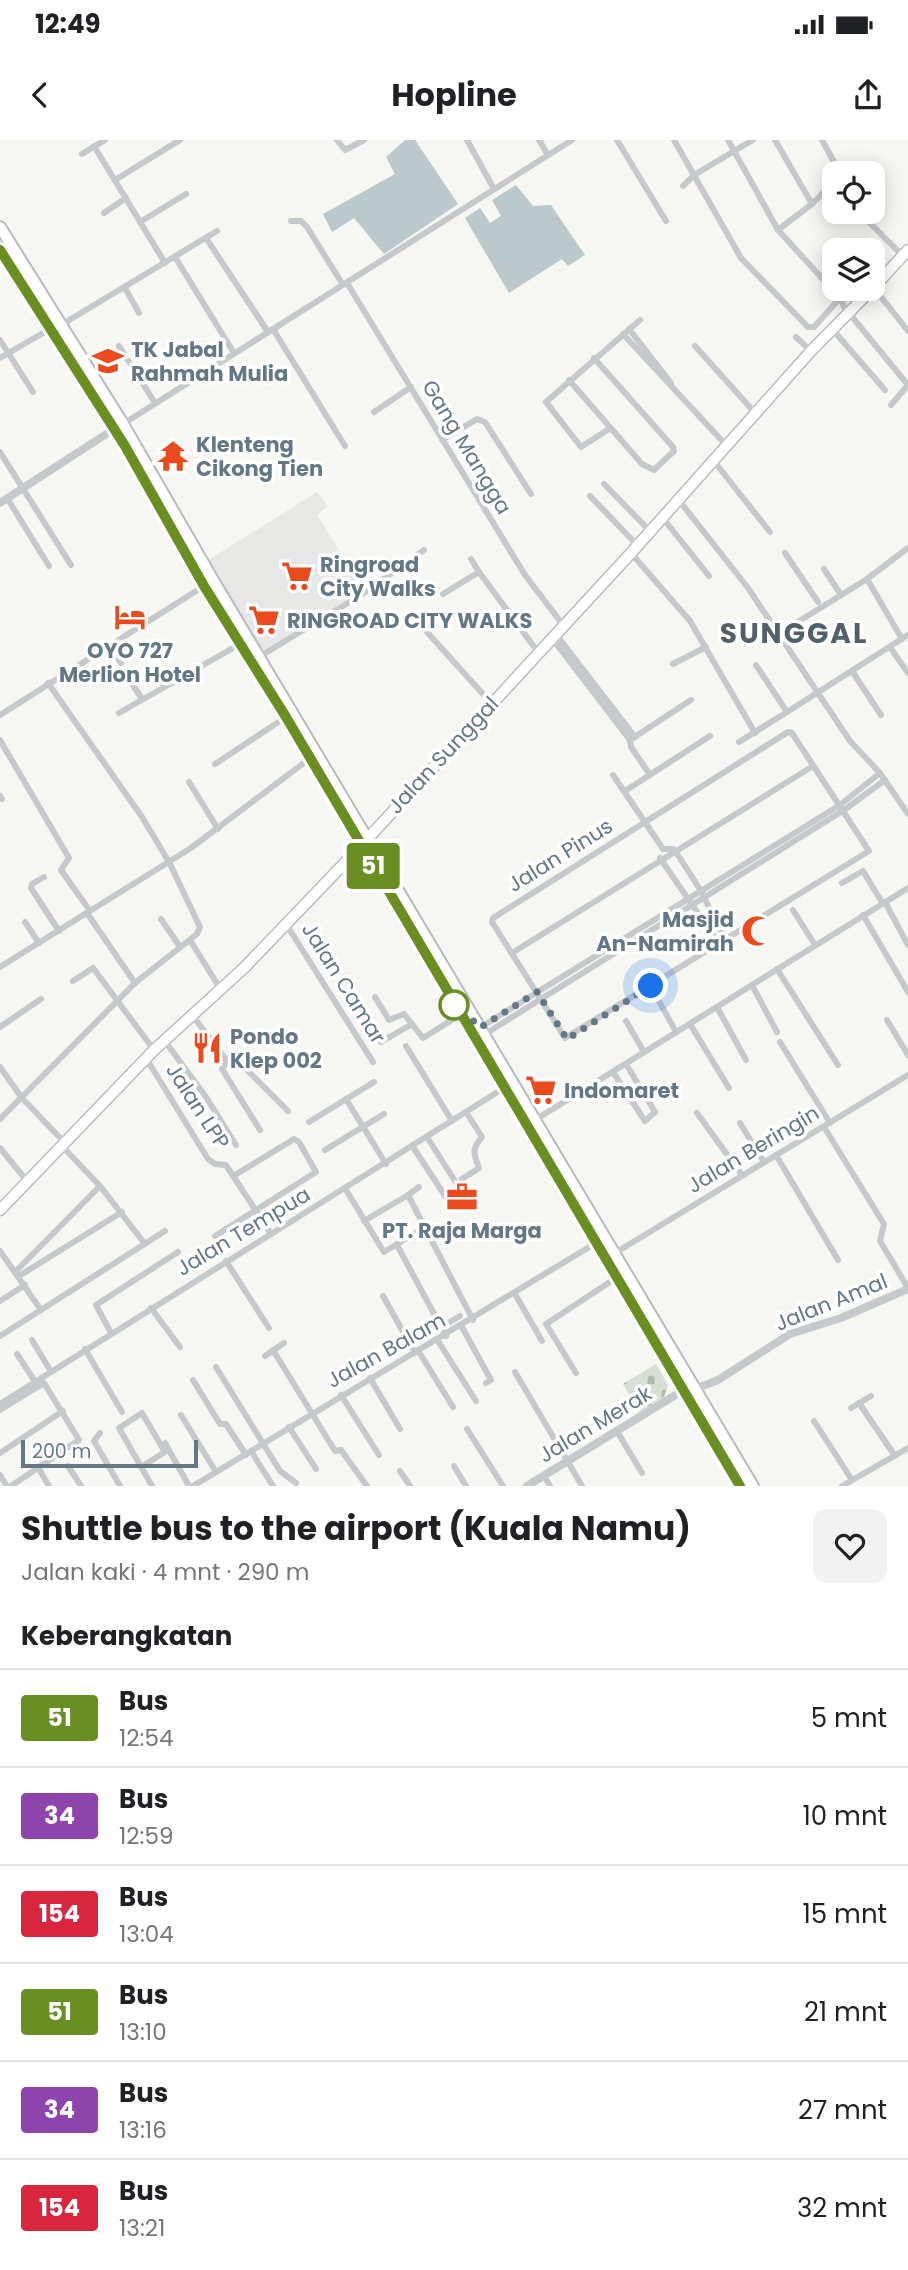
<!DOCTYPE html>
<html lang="id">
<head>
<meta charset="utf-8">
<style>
  :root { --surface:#fff; --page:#f2f2f2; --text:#202124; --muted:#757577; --line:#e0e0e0 }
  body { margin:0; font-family:Poppins,sans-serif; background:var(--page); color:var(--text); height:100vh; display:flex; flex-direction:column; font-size:26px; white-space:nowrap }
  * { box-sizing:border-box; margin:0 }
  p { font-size:23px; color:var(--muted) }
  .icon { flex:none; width:38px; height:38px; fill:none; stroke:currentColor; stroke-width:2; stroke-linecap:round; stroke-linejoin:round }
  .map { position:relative; height:1346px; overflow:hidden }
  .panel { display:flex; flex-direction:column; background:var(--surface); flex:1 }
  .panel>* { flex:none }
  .badge { padding:0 14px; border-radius:5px; font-size:24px; line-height:46px }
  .buttons { position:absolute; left:822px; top:21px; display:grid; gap:14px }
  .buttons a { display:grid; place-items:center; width:63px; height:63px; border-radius:14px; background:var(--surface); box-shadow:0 4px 18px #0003; font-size:35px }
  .scale { position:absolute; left:21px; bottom:18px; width:177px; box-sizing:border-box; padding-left:7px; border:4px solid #647785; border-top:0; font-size:19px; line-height:24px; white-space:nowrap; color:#647785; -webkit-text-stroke:5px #fff; paint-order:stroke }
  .you { position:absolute; width:35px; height:35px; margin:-18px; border:5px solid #fff; border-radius:50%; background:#1a73e8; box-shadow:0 0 0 10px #1a73e833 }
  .map>.badge { position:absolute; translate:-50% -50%; box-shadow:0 0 0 4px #fff }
  h2 { padding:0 21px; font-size:26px; line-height:63px }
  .round { display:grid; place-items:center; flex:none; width:74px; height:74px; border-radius:14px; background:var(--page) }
  .headline { display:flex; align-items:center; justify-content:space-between; height:119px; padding:0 21px }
  h1 { font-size:33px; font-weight:700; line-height:52px }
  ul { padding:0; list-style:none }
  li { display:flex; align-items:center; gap:21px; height:98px; padding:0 21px; border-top:2px solid var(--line) }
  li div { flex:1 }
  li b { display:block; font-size:26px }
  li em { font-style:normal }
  li .badge { min-width:77px; font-weight:700; text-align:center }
  .status { display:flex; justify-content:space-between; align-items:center; height:49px; padding:0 35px; background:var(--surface); direction:ltr }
  .status svg { height:19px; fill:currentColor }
  header { display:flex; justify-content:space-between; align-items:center; height:91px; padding:0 21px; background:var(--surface); font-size:32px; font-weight:700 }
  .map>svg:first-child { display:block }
  .built { fill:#e7e8e6 }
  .cemetery { fill:url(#cemetery-stones) }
  .water { fill:#bbc8cc }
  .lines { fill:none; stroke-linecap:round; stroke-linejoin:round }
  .primary-casing { stroke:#b8bcc0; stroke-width:13 }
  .trunk-casing { stroke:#b8bbbe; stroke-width:14 }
  .minor { stroke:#c6c9cc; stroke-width:6 }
  .tertiary { stroke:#c6c9cc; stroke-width:8 }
  .primary { stroke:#fff; stroke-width:10 }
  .trunk { stroke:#fff; stroke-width:10 }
  .line-casing { stroke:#fff; stroke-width:16 }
  .line { stroke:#6b8e23; stroke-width:10 }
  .walk { stroke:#647785; stroke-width:7; stroke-dasharray:0 12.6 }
  .stop-dot { fill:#fff; stroke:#6b8e23; stroke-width:3.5 }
  .labels { text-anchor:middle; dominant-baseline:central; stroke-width:7; stroke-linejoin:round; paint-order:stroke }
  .poi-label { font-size:21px; font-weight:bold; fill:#647785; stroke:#fff; text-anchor:start }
  .street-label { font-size:21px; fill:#647785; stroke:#fff }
  .district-label { font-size:28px; font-weight:bold; letter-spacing:2px; fill:#52606a; stroke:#fff }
</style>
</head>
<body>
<div class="status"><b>12:49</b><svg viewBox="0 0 49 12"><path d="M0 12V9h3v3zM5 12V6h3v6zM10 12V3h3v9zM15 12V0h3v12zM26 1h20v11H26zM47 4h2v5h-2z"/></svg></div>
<header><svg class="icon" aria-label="back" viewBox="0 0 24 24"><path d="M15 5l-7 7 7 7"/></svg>Hopline<svg class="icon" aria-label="share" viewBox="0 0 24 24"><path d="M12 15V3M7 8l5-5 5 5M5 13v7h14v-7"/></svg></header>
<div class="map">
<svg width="908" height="1346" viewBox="0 0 908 1346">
  <defs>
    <pattern id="cemetery-stones" width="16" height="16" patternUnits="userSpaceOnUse" patternTransform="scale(1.75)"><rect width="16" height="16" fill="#d7ded3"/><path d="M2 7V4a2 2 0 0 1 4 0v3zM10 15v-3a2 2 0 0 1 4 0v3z" fill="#b2b9b1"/></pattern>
  </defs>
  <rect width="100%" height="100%" fill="#f6f6f2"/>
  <path class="built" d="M317 352 328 366 317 375 363 449 261 514 205 422Z"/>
  <path class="cemetery" d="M656 1224 668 1245 664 1257 639 1272 623 1244Z"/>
  <g class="water">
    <path d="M405 0H415L458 64 384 114 354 78 332 92 323 74 395 34 386 17Z"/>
    <path d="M516 45 533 66 551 65 585 115 568 126 562 119 509 153 465 78 480 68 490 83 501 76 492 60Z"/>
  </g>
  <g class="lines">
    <defs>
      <g id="primary">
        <path d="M873 148 908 110"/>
        <path d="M0 1070 154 910 244 828 360 707 631 413 811 211 872 149"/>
      </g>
      <g id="trunk">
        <path d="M0 87 123 284 213 440 753 1346"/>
        <path d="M0 110 125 306 204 446 286 577 740 1346"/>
      </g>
    </defs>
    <use href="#primary" class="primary-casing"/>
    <use href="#trunk" class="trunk-casing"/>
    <g class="minor">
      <path d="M337 0 345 10 364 0"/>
      <path d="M467 0 494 49"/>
      <path d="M539 0 548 15"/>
      <path d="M617 0 666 81"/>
      <path d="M674 0 741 118 808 187H814L840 158"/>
      <path d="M728 0 778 90 840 158 844 167 908 245"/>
      <path d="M775 0 812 64"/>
      <path d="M822 0 840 33"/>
      <path d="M94 6 165 123"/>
      <path d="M82 14 105 0"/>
      <path d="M115 40 180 0"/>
      <path d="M683 46 694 35 753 0"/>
      <path d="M859 72 903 116"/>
      <path d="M104 73 126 58"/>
      <path d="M291 81H301L307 87 343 145"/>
      <path d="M140 82 186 54"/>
      <path d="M778 90 812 64 835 41"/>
      <path d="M206 98 268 192"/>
      <path d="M175 117 234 213"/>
      <path d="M347 143 525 435 563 485"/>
      <path d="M125 148 139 173"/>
      <path d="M874 148 908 191"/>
      <path d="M61 185 217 91"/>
      <path d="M273 189 345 306"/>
      <path d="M629 189 671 243"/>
      <path d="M833 190 885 250"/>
      <path d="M623 194 726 305"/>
      <path d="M796 197 811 211"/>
      <path d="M0 200 33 252"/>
      <path d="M119 206 155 263"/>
      <path d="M695 206 756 274"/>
      <path d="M0 218 50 189"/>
      <path d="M569 240 642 324 654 330 674 311 673 307 594 218"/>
      <path d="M891 265 908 245"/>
      <path d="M374 272 411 247"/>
      <path d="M123 284 572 0"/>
      <path d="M609 289 581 307 546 262 640 180"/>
      <path d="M442 300 477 279 485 282 531 354"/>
      <path d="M0 312 71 425"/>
      <path d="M713 320 770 392"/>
      <path d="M604 344 650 391"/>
      <path d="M590 356 637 405"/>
      <path d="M7 358 49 426"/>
      <path d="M678 359 748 448 850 601 880 633 908 674"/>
      <path d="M662 377 709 436"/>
      <path d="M631 413 690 481 755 593"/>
      <path d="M785 413 818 462"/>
      <path d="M471 419 479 432"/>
      <path d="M824 429 841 455"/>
      <path d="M867 439 902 499"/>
      <path d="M443 454 479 432 538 512"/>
      <path d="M427 492 491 563"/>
      <path d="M555 493 635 597"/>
      <path d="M780 493 867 439 908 408"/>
      <path d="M551 497 630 600"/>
      <path d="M109 504 121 523"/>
      <path d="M890 507 908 533"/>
      <path d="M259 517 364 453 424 410"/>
      <path d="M673 524 706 507"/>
      <path d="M756 525 787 572 908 495"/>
      <path d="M852 531 881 575"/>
      <path d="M131 542 142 559"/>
      <path d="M119 573 240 504"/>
      <path d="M0 575 204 446"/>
      <path d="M788 592 792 593 869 711 565 898 492 782 493 778Z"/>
      <path d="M0 600 69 718 61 730 90 771"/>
      <path d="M739 602 787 572"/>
      <path d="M215 624 286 577"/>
      <path d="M613 635 663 709"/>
      <path d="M650 635 631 607 630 600 691 560"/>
      <path d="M189 642 218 689"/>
      <path d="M625 651 710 596"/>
      <path d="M0 656 2 659"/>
      <path d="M663 709H674L701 751 725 800"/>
      <path d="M660 718 719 804"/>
      <path d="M44 737 32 744 31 748 59 791"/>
      <path d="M842 743 863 731 883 764"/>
      <path d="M885 762 908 805"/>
      <path d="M793 770 815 805"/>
      <path d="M87 773 135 843"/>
      <path d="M863 775 908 852"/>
      <path d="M161 779 180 807"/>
      <path d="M25 782 39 803"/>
      <path d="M286 784 373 922"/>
      <path d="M190 800 221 850"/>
      <path d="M512 813 813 626"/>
      <path d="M0 827 191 708 309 619"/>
      <path d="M777 829 838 925"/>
      <path d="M73 841 93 828 154 910"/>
      <path d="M752 845 777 892"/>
      <path d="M655 854 676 892"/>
      <path d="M375 857 389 880 404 874 423 898 460 875"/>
      <path d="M717 867 746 920"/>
      <path d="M192 875 227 921 237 920 288 971"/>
      <path d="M887 880 908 915"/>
      <path d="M626 881 644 912"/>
      <path d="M690 884 729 948"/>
      <path d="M0 887 41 859"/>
      <path d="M481 887 840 665 880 633"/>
      <path d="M485 894 844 670 885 640"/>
      <path d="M164 900 206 957 236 1005"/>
      <path d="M381 902 412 884"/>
      <path d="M780 902 830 983"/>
      <path d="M406 906 452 981"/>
      <path d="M146 918 208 1019 215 1024 226 1025 271 1094"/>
      <path d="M227 921 222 929 260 990"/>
      <path d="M0 927 22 958 64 1002"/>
      <path d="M613 932 645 981 655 972 626 924"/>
      <path d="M346 959 386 1024"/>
      <path d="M697 973 742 1035"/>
      <path d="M0 979 135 843 197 794 200 787 169 722 142 677 48 543"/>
      <path d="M535 980 908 748"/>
      <path d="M309 982 374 942"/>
      <path d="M740 983 764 1022"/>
      <path d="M824 987 884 1084 880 1101 908 1148"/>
      <path d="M427 997 467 1060"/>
      <path d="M61 1005 100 1046 145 1104"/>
      <path d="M413 1007 453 1068"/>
      <path d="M0 1008 27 1041"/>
      <path d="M325 1010 384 974"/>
      <path d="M776 1015 838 1120"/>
      <path d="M462 1039 479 1028C473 1013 472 1009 482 997L466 972"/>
      <path d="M346 1050 384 1112 427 1086"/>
      <path d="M408 1055 419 1047"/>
      <path d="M364 1081 408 1055 473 1180"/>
      <path d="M215 1096 316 1032 299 1002 294 999 235 1035"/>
      <path d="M397 1105 446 1196"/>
      <path d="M0 1111 41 1170"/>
      <path d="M615 1113 908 935"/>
      <path d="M226 1121 269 1188"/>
      <path d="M16 1131 100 1046"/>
      <path d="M19 1136 122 1072"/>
      <path d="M515 1154 542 1201"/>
      <path d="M383 1156 415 1213"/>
      <path d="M0 1161 25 1145"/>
      <path d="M151 1168 180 1207"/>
      <path d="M462 1187 491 1240 486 1243"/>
      <path d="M111 1193 96 1165 178 1112"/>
      <path d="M0 1196 165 1091"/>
      <path d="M32 1200 50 1230"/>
      <path d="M419 1200 460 1176"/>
      <path d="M438 1201 476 1261"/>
      <path d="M85 1209 122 1272"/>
      <path d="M273 1210 335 1311 341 1310 367 1346"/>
      <path d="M419 1212 453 1267"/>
      <path d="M17 1214 34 1240"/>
      <path d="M265 1216 284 1203"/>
      <path d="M216 1227 280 1331 296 1343"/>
      <path d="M515 1232 582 1346"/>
      <path d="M576 1233 546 1184 616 1138"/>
      <path d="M370 1238 400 1289"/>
      <path d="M193 1240 220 1284H226L246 1315"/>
      <path d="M341 1255 379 1315"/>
      <path d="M859 1263 895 1316"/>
      <path d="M0 1264 504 948"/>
      <path d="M851 1268 871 1256"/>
      <path d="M0 1270 44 1243 79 1300 11 1346"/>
      <path d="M181 1275 216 1332"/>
      <path d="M814 1281 852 1340"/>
      <path d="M289 1287 316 1329"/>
      <path d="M467 1289 503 1346"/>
      <path d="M100 1293 94 1301 120 1346"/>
      <path d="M618 1293 642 1333"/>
      <path d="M165 1303 189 1346"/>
      <path d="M251 1311 273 1346"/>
      <path d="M0 1313 63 1271"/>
      <path d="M68 1326 81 1346"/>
      <path d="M454 1326 466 1346"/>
      <path d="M141 1327 165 1312 142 1273 119 1288 152 1346"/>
      <path d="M39 1329 49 1346"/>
      <path d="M400 1331 410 1346"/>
      <path d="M0 1335 7 1346"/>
      <path d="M544 1336 550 1346"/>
      <path d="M193 1346 596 1103"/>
      <path d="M842 1346 908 1308"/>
    </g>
    <g class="tertiary">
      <path d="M0 363 114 289"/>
      <path d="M695 1249 718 1240 790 1194 841 1178 908 1149"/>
      <path d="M527 1346 682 1251"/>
    </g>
    <use href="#primary" class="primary"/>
    <use href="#trunk" class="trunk"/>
  </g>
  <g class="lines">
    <defs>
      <path id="line" d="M0 110 125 306 204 446 286 577 740 1346"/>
    </defs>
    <use href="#line" class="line-casing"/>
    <use href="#line" class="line"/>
    <path class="walk" d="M454 865 481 887 537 852 567 899 651 846"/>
  </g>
  <defs>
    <symbol id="school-bare" viewBox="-9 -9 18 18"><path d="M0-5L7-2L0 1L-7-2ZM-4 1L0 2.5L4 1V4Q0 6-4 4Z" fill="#eb4a1d" stroke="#fff" stroke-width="2.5" paint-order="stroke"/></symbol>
    <symbol id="temple-bare" viewBox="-9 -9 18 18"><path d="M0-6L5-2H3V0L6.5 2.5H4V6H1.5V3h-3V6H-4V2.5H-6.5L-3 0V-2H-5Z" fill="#eb4a1d" stroke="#fff" stroke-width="2.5" paint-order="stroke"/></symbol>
    <symbol id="supermarket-bare" viewBox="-9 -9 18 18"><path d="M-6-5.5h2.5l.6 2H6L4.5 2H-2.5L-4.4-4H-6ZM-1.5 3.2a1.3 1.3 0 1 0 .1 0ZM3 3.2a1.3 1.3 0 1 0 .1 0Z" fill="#eb4a1d" stroke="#fff" stroke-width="2.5" paint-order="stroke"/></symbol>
    <symbol id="hotel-bare" viewBox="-9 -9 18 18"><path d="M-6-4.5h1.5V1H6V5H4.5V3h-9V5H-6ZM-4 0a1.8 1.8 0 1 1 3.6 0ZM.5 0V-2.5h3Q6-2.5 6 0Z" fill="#eb4a1d" stroke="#fff" stroke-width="2.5" paint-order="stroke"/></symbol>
    <symbol id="mosque-bare" viewBox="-9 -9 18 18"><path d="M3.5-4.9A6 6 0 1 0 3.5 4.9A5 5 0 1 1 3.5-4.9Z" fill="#eb4a1d" stroke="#fff" stroke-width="2.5" paint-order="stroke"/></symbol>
    <symbol id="restaurant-bare" viewBox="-9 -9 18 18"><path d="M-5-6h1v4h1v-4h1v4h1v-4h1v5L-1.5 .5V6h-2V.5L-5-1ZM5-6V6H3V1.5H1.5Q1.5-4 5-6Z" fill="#eb4a1d" stroke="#fff" stroke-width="2.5" paint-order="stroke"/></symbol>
    <symbol id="office-bare" viewBox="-9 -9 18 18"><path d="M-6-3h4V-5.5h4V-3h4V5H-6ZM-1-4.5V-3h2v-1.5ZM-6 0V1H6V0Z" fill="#eb4a1d" stroke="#fff" stroke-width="2.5" paint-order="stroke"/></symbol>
  </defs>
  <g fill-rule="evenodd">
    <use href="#school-bare" x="86" y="199" width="44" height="44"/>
    <use href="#temple-bare" x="151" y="294" width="44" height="44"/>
    <use href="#supermarket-bare" x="275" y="414" width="44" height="44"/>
    <use href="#hotel-bare" x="108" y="455" width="44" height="44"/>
    <use href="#supermarket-bare" x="242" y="458" width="44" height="44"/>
    <use href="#mosque-bare" x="735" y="769" width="44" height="44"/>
    <use href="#restaurant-bare" x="185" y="886" width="44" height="44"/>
    <use href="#supermarket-bare" x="519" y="928" width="44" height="44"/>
    <use href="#office-bare" x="440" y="1035" width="44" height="44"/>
  </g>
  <circle class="stop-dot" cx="454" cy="865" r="14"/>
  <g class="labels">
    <g class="poi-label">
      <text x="131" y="209">TK Jabal<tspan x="131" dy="24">Rahmah Mulia</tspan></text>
      <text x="196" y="304">Klenteng<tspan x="196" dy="24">Cikong Tien</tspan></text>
      <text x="320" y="424">Ringroad<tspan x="320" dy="24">City Walks</tspan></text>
      <text x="287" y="480">RINGROAD CITY WALKS</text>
      <text x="130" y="510" text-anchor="middle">OYO 727<tspan x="130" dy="24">Merlion Hotel</tspan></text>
      <text x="734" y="779" text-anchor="end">Masjid<tspan x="734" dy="24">An-Namirah</tspan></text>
      <text x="230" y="896">Pondo<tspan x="230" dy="24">Klep 002</tspan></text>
      <text x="564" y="950">Indomaret</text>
      <text x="462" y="1090" text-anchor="middle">PT. Raja Marga</text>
    </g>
    <g class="street-label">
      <text transform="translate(467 307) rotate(59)">Gang Mangga</text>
      <text transform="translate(443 615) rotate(-47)">Jalan Sunggal</text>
      <text transform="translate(560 715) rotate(-32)">Jalan Pinus</text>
      <text transform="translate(344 843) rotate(58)">Jalan Camar</text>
      <text transform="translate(198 966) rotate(57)">Jalan LPP</text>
      <text transform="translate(753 1009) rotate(-31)">Jalan Beringin</text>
      <text transform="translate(243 1091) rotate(-31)">Jalan Tempua</text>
      <text transform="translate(831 1162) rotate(-22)">Jalan Amal</text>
      <text transform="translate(386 1210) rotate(-29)">Jalan Balam</text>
      <text transform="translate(595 1284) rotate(-31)">Jalan Merak</text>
    </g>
    <g class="district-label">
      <text x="794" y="493">SUNGGAL</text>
    </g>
  </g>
</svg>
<div class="buttons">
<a><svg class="icon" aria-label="locate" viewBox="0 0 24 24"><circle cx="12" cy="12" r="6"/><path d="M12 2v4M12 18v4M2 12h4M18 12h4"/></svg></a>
<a><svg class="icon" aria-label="layers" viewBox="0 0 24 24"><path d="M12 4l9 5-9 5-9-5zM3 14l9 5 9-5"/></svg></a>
</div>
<div class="scale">200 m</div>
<div class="you" style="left:651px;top:846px"></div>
<b class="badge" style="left:373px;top:726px;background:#6b8e23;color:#fff">51</b>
</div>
<section class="panel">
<div class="headline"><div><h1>Shuttle bus to the airport (Kuala Namu)</h1><p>Jalan kaki · 4 mnt · 290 m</p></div><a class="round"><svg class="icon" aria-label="heart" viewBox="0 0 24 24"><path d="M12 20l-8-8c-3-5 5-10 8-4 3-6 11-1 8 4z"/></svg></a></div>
<h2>Keberangkatan</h2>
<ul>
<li><span class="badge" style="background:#6b8e23;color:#fff">51</span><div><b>Bus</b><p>12:54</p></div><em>5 mnt</em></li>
<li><span class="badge" style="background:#8e44ad;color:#fff">34</span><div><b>Bus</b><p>12:59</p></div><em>10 mnt</em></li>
<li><span class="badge" style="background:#d7263d;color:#fff">154</span><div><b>Bus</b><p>13:04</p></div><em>15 mnt</em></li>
<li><span class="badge" style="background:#6b8e23;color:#fff">51</span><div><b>Bus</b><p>13:10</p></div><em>21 mnt</em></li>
<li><span class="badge" style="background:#8e44ad;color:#fff">34</span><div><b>Bus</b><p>13:16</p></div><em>27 mnt</em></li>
<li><span class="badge" style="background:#d7263d;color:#fff">154</span><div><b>Bus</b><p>13:21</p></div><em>32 mnt</em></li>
</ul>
</section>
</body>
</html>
